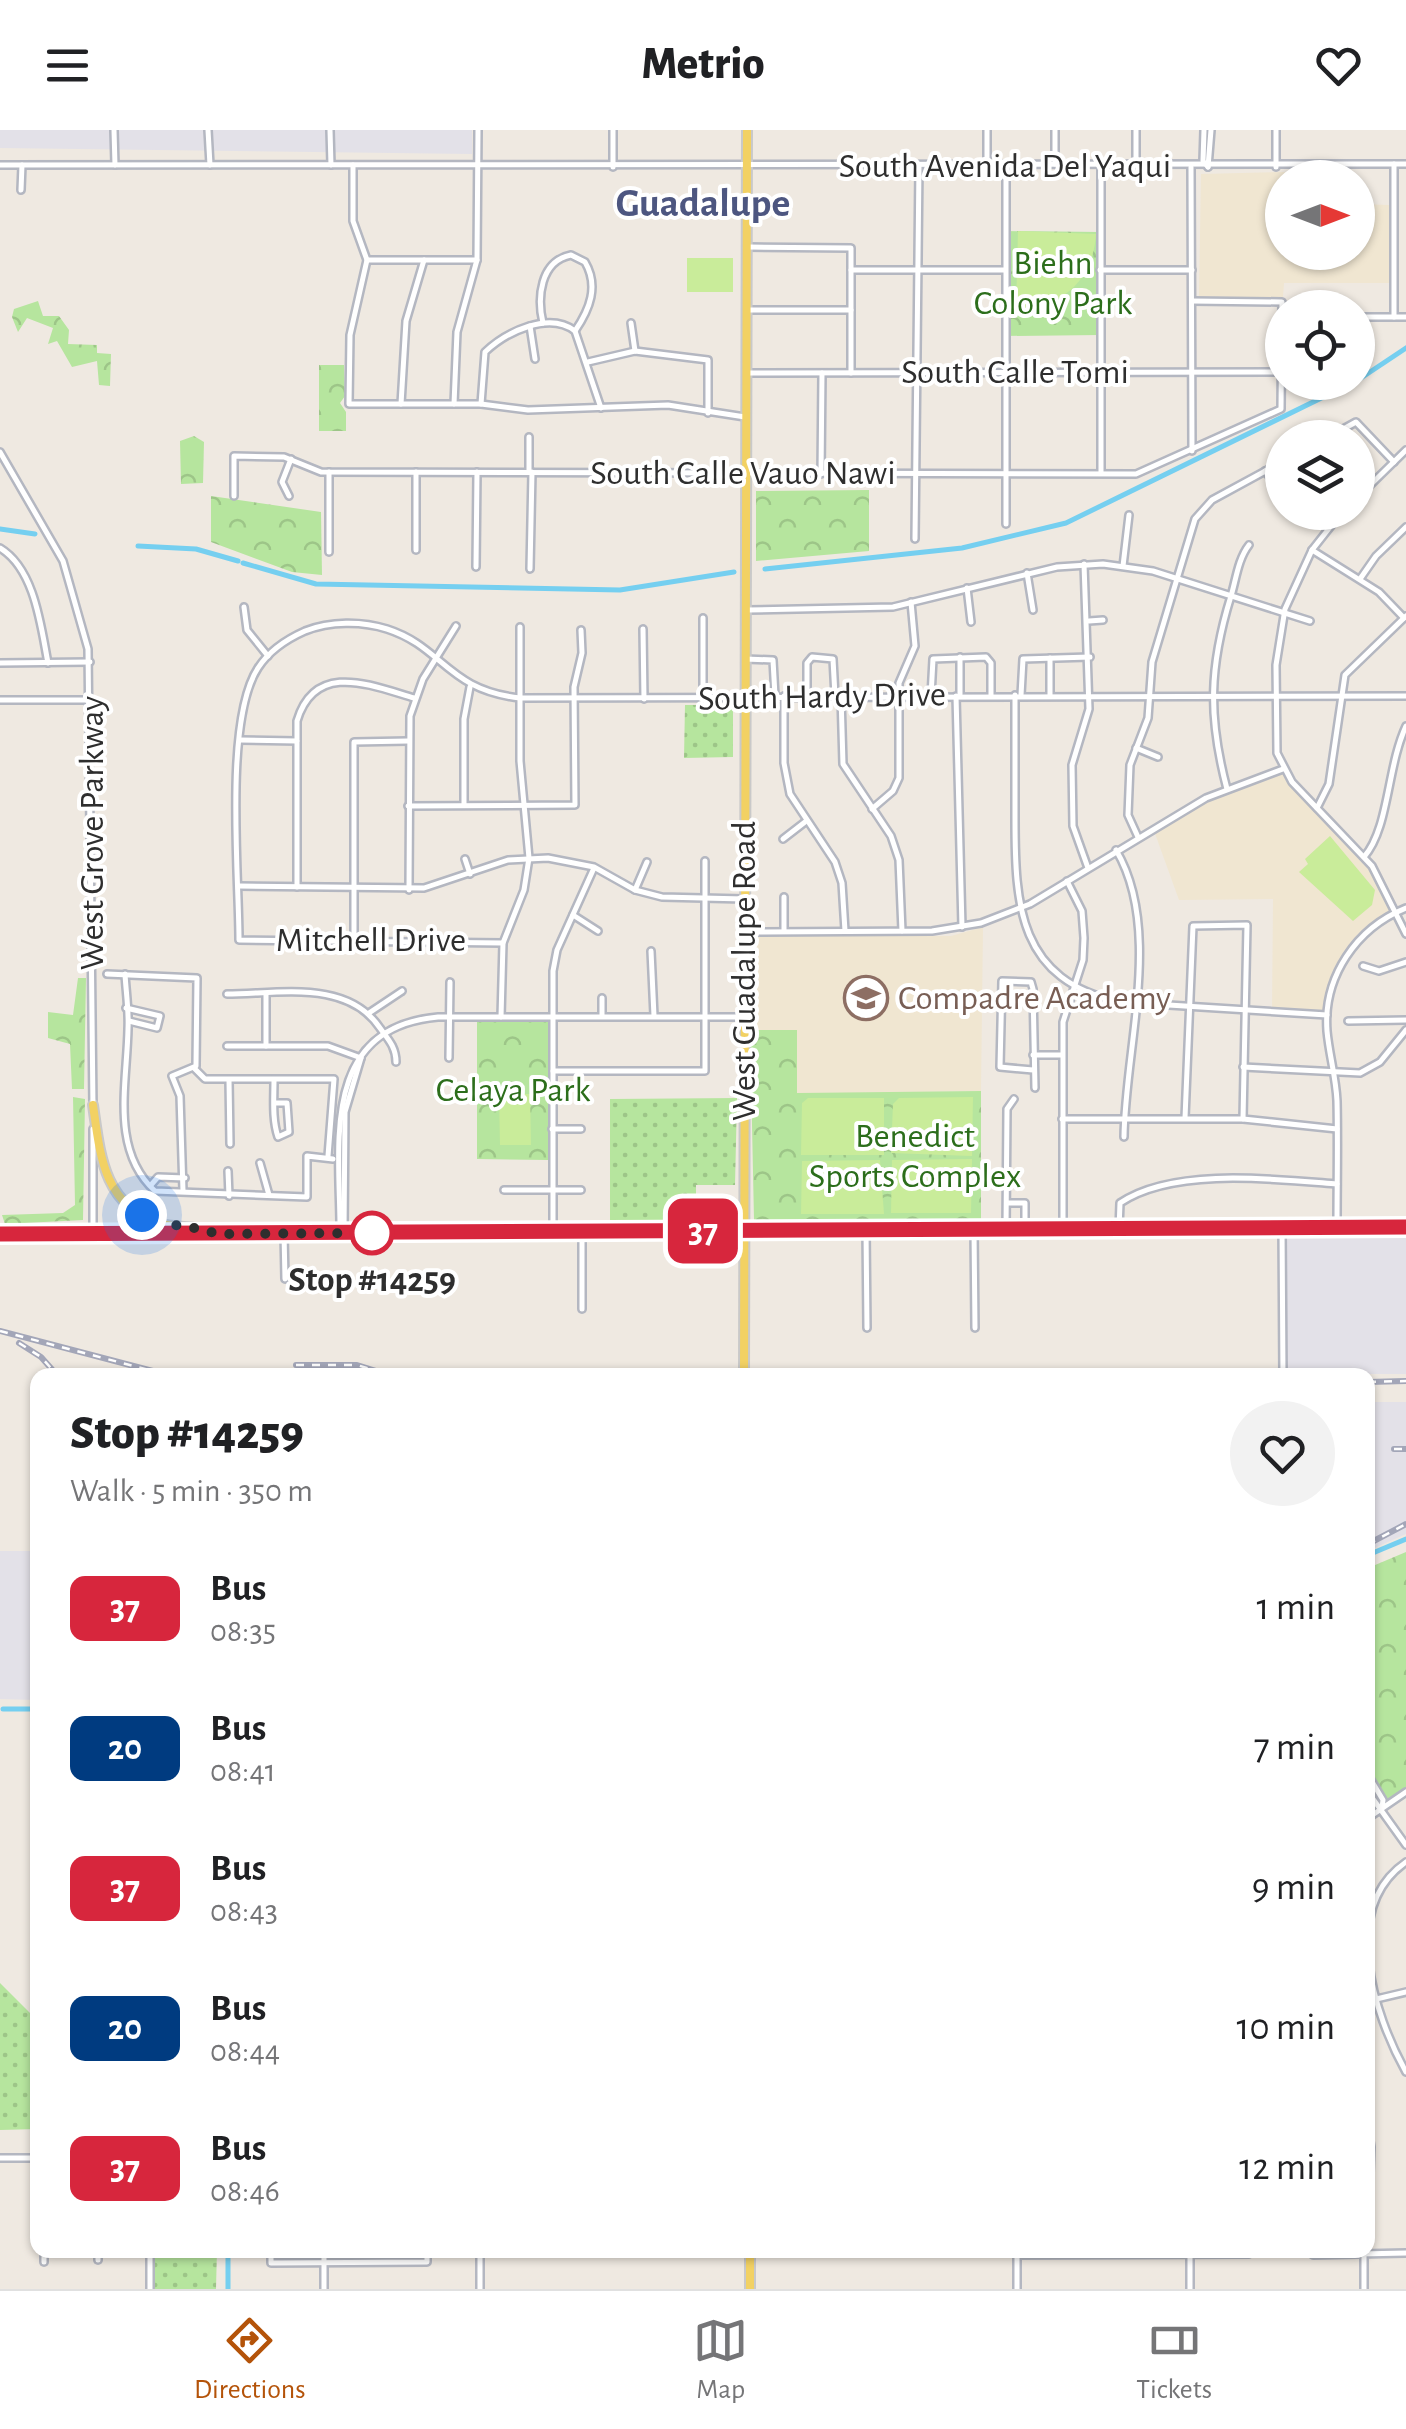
<!DOCTYPE html>
<html lang="en">
<head>
<meta charset="utf-8">
<style>
  :root { --surface:#fff; --page:#f2f2f2; --text:#202124; --muted:#757577; --line:#e0e0e0; --accent:#b45309 }
  body { margin:0; font-family:"Alegreya Sans",sans-serif; background:var(--page); color:var(--text); height:100vh; display:flex; flex-direction:column; font-size:38px; white-space:nowrap }
  * { box-sizing:border-box; margin:0 }
  p { font-size:32px; color:var(--muted) }
  .icon { flex:none; width:55px; height:55px; fill:none; stroke:currentColor; stroke-width:2; stroke-linecap:round; stroke-linejoin:round }
  .map { position:relative; flex:1; overflow:hidden }
  .drawer { position:absolute; left:30px; top:1238px; width:1345px; height:890px; display:flex; flex-direction:column; background:var(--surface); border-radius:20px; box-shadow:0 2px 8px #0004 }
  .drawer>* { flex:none }
  .badge { padding:0 20px; border-radius:15px; font-size:35px; line-height:65px }
  .needle { width:65px; rotate:90deg }
  .buttons { position:absolute; left:1265px; top:30px; display:grid; gap:20px }
  .buttons a { display:grid; place-items:center; width:110px; height:110px; border-radius:50%; background:var(--surface); box-shadow:0 2px 8px #0004; font-size:50px }
  .you { position:absolute; width:50px; height:50px; margin:-25px; border:8px solid #fff; border-radius:50%; background:#1a73e8; box-shadow:0 0 0 15px #1a73e833 }
  .map>.badge { position:absolute; translate:-50% -50%; box-shadow:0 0 0 5px #fff }
  .round { display:grid; place-items:center; flex:none; width:105px; height:105px; border-radius:52px; background:var(--page) }
  .summary { display:flex; align-items:center; justify-content:space-between; height:170px; padding:0 40px }
  h1 { font-size:48px; font-weight:800; line-height:75px }
  ul { padding:0; list-style:none }
  li { display:flex; align-items:center; gap:30px; height:140px; padding:0 40px }
  li div { flex:1 }
  li b { display:block; font-size:38px }
  li em { font-style:normal }
  li .badge { min-width:110px; font-weight:700; text-align:center }
  header { display:flex; justify-content:space-between; align-items:center; height:130px; padding:0 40px; background:var(--surface); font-size:45px; font-weight:800 }
  .menu { display:flex; justify-content:space-around; align-items:center; height:140px; border-top:2px solid var(--line); background:var(--surface); font-size:28px; color:var(--muted) }
  .menu a { display:grid; justify-items:center; gap:5px }
  .menu .active { color:var(--accent) }
  .map>svg:first-child { display:block }
  .industrial { fill:#e3e1e8 }
  .education { fill:#f0e6d1 }
  .grass { fill:url(#grass-dots) }
  .park { fill:url(#park-crowns) }
  .pitch { fill:#c9ec9a }
  .lines { fill:none; stroke-linecap:round; stroke-linejoin:round }
  .canal { stroke:#75cff0; stroke-width:5 }
  .minor-casing { stroke:#b4b7c1; stroke-width:10 }
  .major-casing { stroke:#c9c9c9; stroke-width:12 }
  .minor { stroke:#fff; stroke-width:5 }
  .major { stroke:#f2d163; stroke-width:8 }
  .rail-casing { stroke:#a3a6b8; stroke-width:6 }
  .rail { stroke:#fff; stroke-width:2.5; stroke-dasharray:8; stroke-linecap:butt }
  .line-casing { stroke:#fff; stroke-width:22 }
  .line { stroke:#d7263d; stroke-width:15 }
  .walk { stroke:#2e2e2e; stroke-width:10; stroke-dasharray:0 18 }
  .stop-dot { fill:#fff; stroke:#d7263d; stroke-width:5 }
  .labels { text-anchor:middle; dominant-baseline:central; stroke-width:8; stroke-linejoin:round; paint-order:stroke }
  .street-label { font-size:35px; fill:#2e2e2e; stroke:#fff }
  .park-label { font-size:35px; fill:#2c6e1b; stroke:#fff }
  .education-label { font-size:35px; fill:#785e54; stroke:#fff; text-anchor:start }
  .stop-label { font-size:35px; font-weight:bold; fill:#2e2e2e; stroke:#fff }
  .quarter-label { font-size:40px; font-weight:bold; fill:#4d5680; stroke:#fff }
</style>
</head>
<body>
<header><svg class="icon" aria-label="menu" viewBox="0 0 24 24"><path d="M4 6h16M4 12h16M4 18h16"/></svg>Metrio<svg class="icon" aria-label="heart" viewBox="0 0 24 24"><path d="M12 20l-8-8c-3-5 5-10 8-4 3-6 11-1 8 4z"/></svg></header>
<div class="map">
<svg width="1406" height="2159" viewBox="0 0 1406 2159">
  <defs>
    <pattern id="grass-dots" width="8" height="8" patternUnits="userSpaceOnUse" patternTransform="scale(2.5)"><rect width="8" height="8" fill="#b6e59e"/><path d="M2 2h.1M6 6h.1" fill="none" stroke="#9dc588" stroke-width="1.8" stroke-linecap="round"/></pattern>
    <pattern id="park-crowns" width="20" height="18" patternUnits="userSpaceOnUse" patternTransform="scale(2.5)"><rect width="20" height="18" fill="#b6e59e"/><path d="M2 6a3 3 0 1 1 6 0M12 15a3 3 0 1 1 6 0" fill="none" stroke="#9dc588"/></pattern>
  </defs>
  <rect width="100%" height="100%" fill="#efe9e1"/>
  <g class="industrial">
    <path d="M0 0H472V24L0 18Z"/>
    <path d="M1285 1104 1406 1105V1244H1286Z"/>
    <path d="M1368 1272H1406V1404L1368 1421Z"/>
    <path d="M0 1421H37V1570L0 1569Z"/>
  </g>
  <g class="education">
    <path d="M1285 42 1282 122H1358V74L1389 75V153H1284L1283 167H1199L1201 44Z"/>
    <path d="M1283 639 1364 727 1396 782 1355 814 1332 857 1327 885 1272 881 1273 769 1179 770 1153 698 1206 668Z"/>
    <path d="M983 797 981 961 796 964 797 900H750L751 809 755 806H951Z"/>
  </g>
  <g class="grass">
    <path d="M685 575H729L733 579V627L684 628Z"/>
    <path d="M737 968 735 1055H696V1094H610V969Z"/>
    <path d="M0 1853 37 1890V1999L0 2000Z"/>
    <path d="M154 2120H217L216 2159H154Z"/>
  </g>
  <g class="park">
    <path d="M1005 101 1100 102V205L1005 206Z"/>
    <path d="M38 171 43 186H59L69 200 68 214 97 215V223L111 224 110 256 99 255 97 231 72 237 57 211 48 214 53 198 27 188 18 202 12 187 14 179Z"/>
    <path d="M319 235H344L345 266 340 273 346 282V301H319Z"/>
    <path d="M194 306 204 312 203 353 181 354 180 311Z"/>
    <path d="M869 360V421L756 431V361Z"/>
    <path d="M211 366 321 382 322 445 292 442 211 412Z"/>
    <path d="M78 848H86L84 959H72L70 914 48 908V882L73 885Z"/>
    <path d="M477 891H549V1030L477 1029Z"/>
    <path d="M750 900H797V963L981 961V1091L754 1090Z"/>
    <path d="M73 967 85 969 83 1090 5 1094 2 1085 63 1083 75 1075Z"/>
    <path d="M1406 1422V1658L1368 1682V1438Z"/>
  </g>
  <g class="pitch">
    <path d="M1018 101 1096 104C1093 151 1062 177 1016 180Z"/>
    <rect x="687" y="128" width="46" height="34"/>
    <path d="M1330 706 1375 760 1372 775 1353 791 1299 742 1308 734 1305 729Z"/>
    <path d="M499 964H530L531 1015H500Z"/>
    <path d="M973 967 972 1026 891 1023 893 974 899 968Z"/>
    <path d="M808 968H884V1025H801L802 973Z"/>
    <path d="M972 1029 971 1083H891L892 1030Z"/>
    <path d="M880 1030 884 1084H801L802 1031Z"/>
  </g>
  <g class="lines">
    <g class="canal">
      <path d="M1358 250 1406 218"/>
      <path d="M0 399 35 404"/>
      <path d="M138 416 196 419 238 431"/>
      <path d="M243 433 316 454 620 460 734 442"/>
      <path d="M765 439 962 418 1066 393 1354 252"/>
      <path d="M1368 1425 1406 1409"/>
      <path d="M3 1579H38"/>
      <path d="M228 2159V2120"/>
    </g>
    <defs>
      <g id="minor">
        <path d="M114 0 115 35"/>
        <path d="M208 0 210 35"/>
        <path d="M330 0 331 35"/>
        <path d="M613 0V37"/>
        <path d="M987 0V36"/>
        <path d="M1055 0V34"/>
        <path d="M1204 0 1203 31 1208 37"/>
        <path d="M1276 0V37"/>
        <path d="M1394 34V187"/>
        <path d="M0 35 1406 34"/>
        <path d="M353 35V91L367 130 350 205 349 274H481L528 280 668 275 745 287"/>
        <path d="M1136 35V0"/>
        <path d="M1191 37 1192 321"/>
        <path d="M1208 37 1211 0"/>
        <path d="M21 60 22 35"/>
        <path d="M749 117 851 118V243"/>
        <path d="M367 130H477"/>
        <path d="M851 140H1005"/>
        <path d="M1100 140H1192"/>
        <path d="M749 180H851"/>
        <path d="M1358 187H1406"/>
        <path d="M543 193C537 168 540 131 571 125L585 132C599 156 590 179 575 201"/>
        <path d="M631 193 635 221"/>
        <path d="M530 196 535 229"/>
        <path d="M588 232 635 221 708 230V283"/>
        <path d="M748 243 1281 242"/>
        <path d="M401 274 406 191 424 130"/>
        <path d="M454 274 457 202 477 130 478 0"/>
        <path d="M481 274 485 222C506 202 549 181 575 201L601 278"/>
        <path d="M1327 308 1356 292 1394 332"/>
        <path d="M0 322 63 431 88 519 93 978"/>
        <path d="M1265 341 1282 362"/>
        <path d="M329 342V422"/>
        <path d="M416 342V420"/>
        <path d="M529 342V307"/>
        <path d="M1101 343V34"/>
        <path d="M821 344 822 243"/>
        <path d="M234 366V326L284 327 321 342 1136 344 1281 279 1282 172 1192 171"/>
        <path d="M289 366 282 352 291 329"/>
        <path d="M1358 367 1406 320"/>
        <path d="M1308 382 1327 398"/>
        <path d="M1342 382 1312 420 1285 479 1276 535 1277 623 1292 652 1372 736 1406 804"/>
        <path d="M1006 394V36"/>
        <path d="M915 409 919 35"/>
        <path d="M0 418C35 439 41 497 48 533"/>
        <path d="M1312 420 1379 462 1404 488"/>
        <path d="M1084 434 1089 579 1072 635 1073 696 1088 738"/>
        <path d="M1123 436 1129 385"/>
        <path d="M476 437 477 342"/>
        <path d="M530 439 532 342"/>
        <path d="M1027 443 1033 480"/>
        <path d="M1360 449 1376 426 1406 397"/>
        <path d="M967 458 971 492"/>
        <path d="M244 477 247 500 268 526"/>
        <path d="M747 480 893 477 1057 437 1103 434 1153 441 1310 491"/>
        <path d="M1089 491 1103 490"/>
        <path d="M643 499 644 569"/>
        <path d="M745 529 773 530 775 566"/>
        <path d="M0 533 90 532"/>
        <path d="M960 564V527"/>
        <path d="M1015 565C1015 606 1015 647 1015 688 1015 775 1018 851 1121 872L1327 885"/>
        <path d="M1021 565 1023 529 1090 527"/>
        <path d="M1050 565V528"/>
        <path d="M784 566V633L790 664 835 732 842 753 845 801"/>
        <path d="M807 566V533L812 527 833 529 835 566"/>
        <path d="M841 566 843 634 891 706 899 730 902 801"/>
        <path d="M931 566 933 529 986 527 991 533V566"/>
        <path d="M956 566 962 797"/>
        <path d="M703 569V488"/>
        <path d="M0 570H91"/>
        <path d="M240 610 297 611"/>
        <path d="M1136 618 1158 627"/>
        <path d="M1227 659C1208 587 1209 537 1231 466 1236 450 1238 429 1249 415"/>
        <path d="M464 675V589L470 557"/>
        <path d="M408 676 575 675 574 557 582 523 581 500"/>
        <path d="M1317 678 1329 654 1345 545 1406 486"/>
        <path d="M872 679 893 661 899 648V553L915 516 911 472"/>
        <path d="M1138 707 1128 685 1130 635 1148 588 1152 532 1195 389 1212 370 1282 332"/>
        <path d="M783 709 805 692"/>
        <path d="M1116 720C1163 799 1125 918 1124 1007"/>
        <path d="M1364 727C1389 699 1387 637 1406 596"/>
        <path d="M465 729 470 744"/>
        <path d="M239 756 424 758 508 730 548 728 594 737 635 760 662 767 744 769"/>
        <path d="M297 757V591C315 531 370 555 414 568"/>
        <path d="M409 760 410 586 423 549 456 496"/>
        <path d="M635 760 647 732"/>
        <path d="M573 785 598 801"/>
        <path d="M784 801V767"/>
        <path d="M744 802 932 801 981 793 1030 774 1206 668 1283 639"/>
        <path d="M354 810V612L408 611"/>
        <path d="M503 813 239 810C239 745 224 590 258 538 269 521 287 509 305 501 330 491 362 491 387 499 443 517 447 560 520 568L1406 566"/>
        <path d="M651 821 654 886"/>
        <path d="M1363 836 1379 841 1406 832"/>
        <path d="M107 844 197 848 196 936 172 946 180 966 183 1061"/>
        <path d="M125 844C126 862 129 881 128 899 127 954 110 1020 155 1061L307 1067V1026L333 1029"/>
        <path d="M227 864C279 864 347 849 380 898 388 909 396 917 396 932"/>
        <path d="M266 864V916"/>
        <path d="M126 878 160 886 157 898 129 891"/>
        <path d="M369 883 402 861"/>
        <path d="M602 886V868"/>
        <path d="M501 887 503 813 524 760 529 728 520 631V497"/>
        <path d="M1348 891 1406 890"/>
        <path d="M227 916H328L361 928"/>
        <path d="M1033 925H1062"/>
        <path d="M449 928 450 852"/>
        <path d="M1243 937 1360 943 1380 932 1406 900"/>
        <path d="M195 939 205 949H334L328 1026"/>
        <path d="M1033 940 1000 937 1002 851 1031 852 1033 859 1035 958"/>
        <path d="M553 941H705V731"/>
        <path d="M229 950 230 1014"/>
        <path d="M274 950C274 969 272 989 278 1007L289 1002 287 973H274"/>
        <path d="M1185 988 1193 796 1247 795 1243 989"/>
        <path d="M1062 989H1243L1337 999"/>
        <path d="M552 999H581"/>
        <path d="M260 1033 269 1065"/>
        <path d="M228 1041 229 1066"/>
        <path d="M151 1055 158 1047 185 1048"/>
        <path d="M504 1060H581"/>
        <path d="M1007 1073H1025V1099"/>
        <path d="M1337 1096C1337 1054 1338 1012 1337 971 1336 947 1329 924 1327 901 1323 847 1356 798 1406 778"/>
        <path d="M1006 1098 1007 979 1014 969"/>
        <path d="M1282 1098 1283 1245"/>
        <path d="M1063 1099V892L1083 830 1084 808 1082 781 1067 751"/>
        <path d="M1119 1099 1120 1073C1173 1037 1275 1049 1337 1054"/>
        <path d="M866 1100 867 1198"/>
        <path d="M974 1100 975 1198"/>
        <path d="M344 1102 340 1093C339 1010 322 897 438 887H744"/>
        <path d="M344 1102 345 982 361 928"/>
        <path d="M553 1102V841L557 820 594 738"/>
        <path d="M582 1102V1179"/>
        <path d="M93 1103V999"/>
        <path d="M284 1103 285 1149"/>
        <path d="M1368 1645 1383 1670 1382 1677"/>
        <path d="M1368 1662 1406 1715"/>
        <path d="M1368 1688 1406 1662"/>
        <path d="M1406 1732C1339 1778 1374 1885 1406 1942"/>
        <path d="M1368 1871 1406 1862"/>
        <path d="M1368 1999 1371 2017 1368 2093"/>
        <path d="M0 2028H38"/>
        <path d="M98 2120V2130"/>
        <path d="M271 2120V2133L427 2132V2120"/>
        <path d="M324 2120V2159"/>
        <path d="M480 2120V2159"/>
        <path d="M1017 2120V2159"/>
        <path d="M1190 2120V2159"/>
        <path d="M1313 2120V2125L1406 2123"/>
        <path d="M1364 2120V2159"/>
        <path d="M1017 2125 1249 2124V2120"/>
        <path d="M44 2132V2120"/>
        <path d="M150 2159V2120"/>
      </g>
      <g id="major">
        <path d="M93 975C100 1024 103 1074 158 1093 176 1099 194 1095 212 1102"/>
        <path d="M0 1104 1406 1097"/>
        <path d="M744 1245 747 0"/>
        <path d="M750 2120V2159"/>
      </g>
    </defs>
    <use href="#minor" class="minor-casing"/>
    <use href="#major" class="major-casing"/>
    <use href="#minor" class="minor"/>
    <use href="#major" class="major"/>
    <defs>
      <g id="rail">
        <path d="M0 1201 168 1245"/>
        <path d="M19 1213 41 1227 57 1245"/>
        <path d="M296 1235H357L389 1245"/>
        <path d="M1368 1252 1406 1251"/>
        <path d="M1394 1319H1406"/>
        <path d="M1368 1414 1406 1394"/>
      </g>
    </defs>
    <use href="#rail" class="rail-casing"/>
    <use href="#rail" class="rail"/>
  </g>
  <g class="lines">
    <defs>
      <path id="line" d="M0 1104 1406 1097"/>
    </defs>
    <use href="#line" class="line-casing"/>
    <use href="#line" class="line"/>
    <path class="walk" d="M142 1085C166 1098 192 1094 216 1104L372 1103"/>
  </g>
  <defs>
    <symbol id="school-ring" viewBox="-11 -11 22 22"><circle r="9.5" fill="#fff" stroke="#8d6e63" stroke-width="1.5"/><path d="M0-5L7-2L0 1L-7-2ZM-4 1L0 2.5L4 1V4Q0 6-4 4Z" fill="#8d6e63"/></symbol>
  </defs>
  <g fill-rule="evenodd">
    <use href="#school-ring" x="841" y="843" width="50" height="50"/>
  </g>
  <circle class="stop-dot" cx="372" cy="1103" r="20"/>
  <g class="labels">
    <g class="street-label">
      <text x="1005" y="36">South Avenida Del Yaqui</text>
      <text x="1015" y="242">South Calle Tomi</text>
      <text x="743" y="343">South Calle Vauo Nawi</text>
      <text transform="translate(822 567) rotate(-1)">South Hardy Drive</text>
      <text transform="translate(92 703) rotate(-90)">West Grove Parkway</text>
      <text x="371" y="810">Mitchell Drive</text>
      <text transform="translate(744 841) rotate(-90)">West Guadalupe Road</text>
    </g>
    <g class="park-label">
      <text x="1053" y="133">Biehn<tspan x="1053" dy="40">Colony Park</tspan></text>
      <text x="513" y="960">Celaya Park</text>
      <text x="915" y="1006">Benedict<tspan x="915" dy="40">Sports Complex</tspan></text>
    </g>
    <g class="education-label">
      <text x="898" y="868">Compadre Academy</text>
    </g>
    <g class="stop-label">
      <text x="372" y="1150">Stop #14259</text>
    </g>
    <g class="quarter-label">
      <text x="703" y="74">Guadalupe</text>
    </g>
  </g>
</svg>
<div class="buttons">
<a><svg class="needle" viewBox="-14 -14 28 28"><path d="M0-13l5 13h-10z" fill="#e53935"/><path d="M0 13l5-13h-10z" fill="#757577"/></svg></a>
<a><svg class="icon" aria-label="locate" viewBox="0 0 24 24"><circle cx="12" cy="12" r="6"/><path d="M12 2v4M12 18v4M2 12h4M18 12h4"/></svg></a>
<a><svg class="icon" aria-label="layers" viewBox="0 0 24 24"><path d="M12 4l9 5-9 5-9-5zM3 14l9 5 9-5"/></svg></a>
</div>
<div class="you" style="left:142px;top:1085px"></div>
<b class="badge" style="left:703px;top:1101px;background:#d7263d;color:#fff">37</b>
<section class="drawer">
<div class="summary"><div><h1>Stop #14259</h1><p>Walk · 5 min · 350 m</p></div><a class="round"><svg class="icon" aria-label="heart" viewBox="0 0 24 24"><path d="M12 20l-8-8c-3-5 5-10 8-4 3-6 11-1 8 4z"/></svg></a></div>
<ul>
<li><span class="badge" style="background:#d7263d;color:#fff">37</span><div><b>Bus</b><p>08:35</p></div><em>1 min</em></li>
<li><span class="badge" style="background:#003b80;color:#fff">20</span><div><b>Bus</b><p>08:41</p></div><em>7 min</em></li>
<li><span class="badge" style="background:#d7263d;color:#fff">37</span><div><b>Bus</b><p>08:43</p></div><em>9 min</em></li>
<li><span class="badge" style="background:#003b80;color:#fff">20</span><div><b>Bus</b><p>08:44</p></div><em>10 min</em></li>
<li><span class="badge" style="background:#d7263d;color:#fff">37</span><div><b>Bus</b><p>08:46</p></div><em>12 min</em></li>
</ul>
</section>
</div>
<nav class="menu">
<a class="active"><svg class="icon" aria-label="directions" viewBox="0 0 24 24"><path d="M12 3l9 9-9 9-9-9zM9 14v-3h6M13 9l2 2-2 2"/></svg>Directions</a>
<a><svg class="icon" aria-label="map" viewBox="0 0 24 24"><path d="M3 6l6-2 6 2 6-2v14l-6 2-6-2-6 2zM9 4v14M15 6v14"/></svg>Map</a>
<a><svg class="icon" aria-label="tickets" viewBox="0 0 24 24"><path d="M3 7h18v10H3zM15 7v10"/></svg>Tickets</a>
</nav>
</body>
</html>
